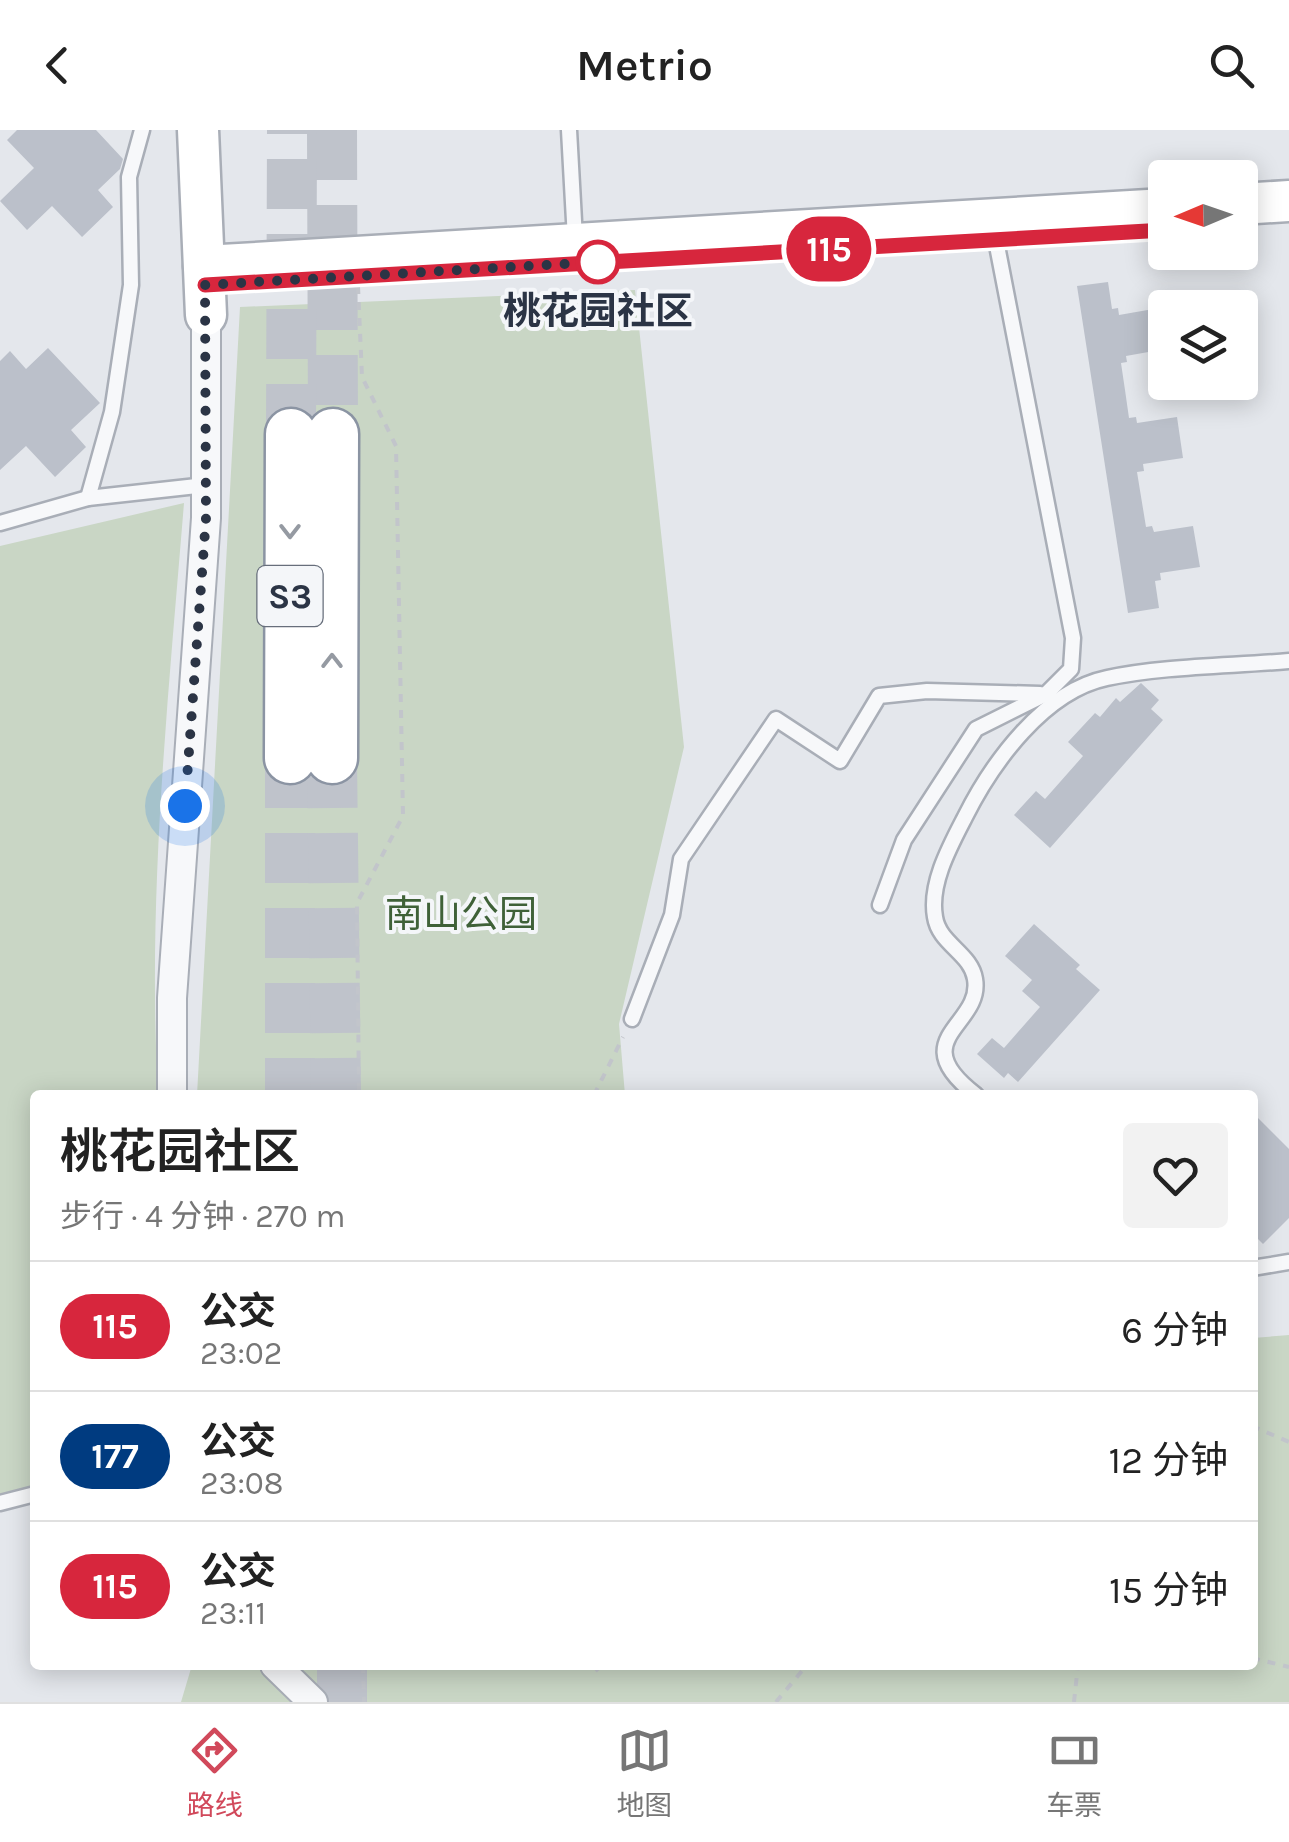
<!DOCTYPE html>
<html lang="zh">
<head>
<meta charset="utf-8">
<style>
  :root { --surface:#fff; --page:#f2f2f2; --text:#222; --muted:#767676; --line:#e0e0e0; --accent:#d1495b }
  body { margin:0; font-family:Karla,"Noto Sans SC",sans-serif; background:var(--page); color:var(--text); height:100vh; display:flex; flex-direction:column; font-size:38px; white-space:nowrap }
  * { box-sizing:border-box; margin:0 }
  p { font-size:32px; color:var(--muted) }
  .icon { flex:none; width:55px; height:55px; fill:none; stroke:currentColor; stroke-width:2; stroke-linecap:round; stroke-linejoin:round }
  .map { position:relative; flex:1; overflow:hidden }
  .side { position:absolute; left:30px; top:960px; width:1228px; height:580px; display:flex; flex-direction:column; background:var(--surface); border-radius:10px; box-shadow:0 5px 25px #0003 }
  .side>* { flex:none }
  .badge { padding:0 20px; border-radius:32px; font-size:35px; line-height:65px }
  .needle { width:65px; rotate:268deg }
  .controls { position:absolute; left:1148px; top:30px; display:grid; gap:20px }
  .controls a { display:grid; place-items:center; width:110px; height:110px; border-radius:10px; background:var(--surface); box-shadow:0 5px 25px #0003; font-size:50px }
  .you { position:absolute; width:50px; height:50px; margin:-25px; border:8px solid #fff; border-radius:50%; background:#1a73e8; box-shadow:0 0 0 15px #1a73e833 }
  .map>.badge { position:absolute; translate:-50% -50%; box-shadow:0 0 0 5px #fff }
  .round { display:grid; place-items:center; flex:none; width:105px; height:105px; border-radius:10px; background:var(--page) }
  .summary { display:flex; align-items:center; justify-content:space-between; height:170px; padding:0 30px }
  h1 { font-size:48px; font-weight:600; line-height:75px }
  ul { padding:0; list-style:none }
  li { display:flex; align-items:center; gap:30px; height:130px; padding:0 30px; border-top:2px solid var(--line) }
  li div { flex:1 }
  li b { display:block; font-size:38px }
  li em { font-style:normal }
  li .badge { min-width:110px; font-weight:700; text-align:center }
  header { display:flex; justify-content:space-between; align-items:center; height:130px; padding:0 30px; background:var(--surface); font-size:45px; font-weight:600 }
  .tab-bar { display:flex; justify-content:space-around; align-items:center; height:140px; border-top:2px solid var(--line); background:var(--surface); font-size:28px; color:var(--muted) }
  .tab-bar a { display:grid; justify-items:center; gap:5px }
  .tab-bar .selected { color:var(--accent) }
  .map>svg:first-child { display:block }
  .green { fill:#c9d6c5; fill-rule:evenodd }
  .building { fill:#bbc0ca }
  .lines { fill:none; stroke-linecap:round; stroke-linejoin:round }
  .highway-tunnel { stroke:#bfc3cb; stroke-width:50; stroke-dasharray:50 25; stroke-linecap:butt }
  .lane-casing { stroke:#a9aeb7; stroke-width:19 }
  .street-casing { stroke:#a9aeb7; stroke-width:32 }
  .secondary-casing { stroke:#a9aeb7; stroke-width:45 }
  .highway-casing { stroke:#8b94a3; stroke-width:55 }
  .path { stroke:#c2c5cb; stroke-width:4; stroke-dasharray:8 8; stroke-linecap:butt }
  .lane { stroke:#f7f8fa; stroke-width:14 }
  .street { stroke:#f7f8fa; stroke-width:28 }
  .secondary { stroke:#fff; stroke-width:40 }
  .highway { stroke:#fff; stroke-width:50 }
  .oneway { stroke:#959aa2 }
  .line-casing { stroke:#fff; stroke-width:22 }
  .line { stroke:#d7263d; stroke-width:15 }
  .walk { stroke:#2b3445; stroke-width:10; stroke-dasharray:0 18 }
  .stop-dot { fill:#fff; stroke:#d7263d; stroke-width:5 }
  .labels { text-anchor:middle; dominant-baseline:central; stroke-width:8; stroke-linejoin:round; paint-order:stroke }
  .shield { fill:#f4f6f9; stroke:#676e7b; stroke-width:2.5 }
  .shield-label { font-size:35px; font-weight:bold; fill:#2b3445 }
  .stop-label { font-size:38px; font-weight:bold; fill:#2b3445; stroke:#f4f6f9 }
  .park-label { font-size:38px; fill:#3f6138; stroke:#f4f6f9 }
</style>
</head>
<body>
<header><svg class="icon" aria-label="back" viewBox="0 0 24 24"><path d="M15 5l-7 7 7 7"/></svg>Metrio<svg class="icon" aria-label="search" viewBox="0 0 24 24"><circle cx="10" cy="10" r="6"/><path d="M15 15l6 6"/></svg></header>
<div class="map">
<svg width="1289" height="1572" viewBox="0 0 1289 1572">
  <rect width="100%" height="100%" fill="#e4e7ec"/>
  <g class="green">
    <path d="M635 160 684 617 619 894 625 965H197L240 177ZM355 295 357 639 271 640Z"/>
    <path d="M184 373C168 570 147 767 158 965H35V1356L0 1365V416Z"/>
    <path d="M1289 1205V1572H181L192 1535H1252L1253 1208Z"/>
  </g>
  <g class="building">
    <path d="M17 0H96L123 29 120 39 98 60 113 77 82 107 52 76 27 100 0 71 34 38 7 10Z"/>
    <path d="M1108 152 1112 179 1118 178 1119 185 1159 178 1165 219 1126 226 1127 232 1121 233 1125 260 1129 288 1136 287 1137 293 1177 287 1183 328 1143 334 1144 341 1137 342 1146 397 1152 396 1154 402 1193 396 1200 437 1160 443 1161 450 1155 451 1159 478 1128 483 1077 156Z"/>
    <path d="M48 218 100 273 71 300 86 317 55 347 26 316 0 340V231L10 221 26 239Z"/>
    <path d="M1141 553 1159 570 1151 579 1163 590 1050 718 1014 685 1036 661 1045 669 1083 626 1068 612 1095 583 1100 587 1116 568 1120 572Z"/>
    <path d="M1034 794 1080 835 1076 839 1100 860 1018 952 1008 943 1004 948 977 924 992 908 1004 918 1040 877 1022 861 1032 850 1005 826Z"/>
    <path d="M1252 982 1289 1019V1088L1263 1114 1252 1103Z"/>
  </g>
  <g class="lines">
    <g class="highway-tunnel">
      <path d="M332 0 333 304"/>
      <path d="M291 304 292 0"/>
      <path d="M290 628V965"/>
      <path d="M332 628 336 965"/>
      <path d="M342 1535V1572"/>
    </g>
    <defs>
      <g id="lane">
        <path d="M569 0 575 109"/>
        <path d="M88 368 112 282 131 155 129 47 142 0"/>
        <path d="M0 393 88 368 206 355"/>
        <path d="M880 775 904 710 976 599 1046 564 1071 539 1073 508 993 95"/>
        <path d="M632 889 672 785 681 729 776 589 840 631 879 566 927 561 1040 564"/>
        <path d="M976 965C902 908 983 896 975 849 971 823 939 814 935 787 929 754 950 716 965 687 992 633 1044 561 1107 548 1162 536 1232 536 1289 531"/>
        <path d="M1252 1138 1289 1132"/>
        <path d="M0 1373 35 1364"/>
      </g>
      <g id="street">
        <path d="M172 965V868L206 388V185"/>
        <path d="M275 1535 313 1572"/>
      </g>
      <g id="secondary">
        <path d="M198 0 206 185"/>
        <path d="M1240 74 1289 71"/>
        <path d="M204 136 1165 79"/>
      </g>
      <g id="highway">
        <path d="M290 628 291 304"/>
        <path d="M332 628 333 304"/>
      </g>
    </defs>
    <use href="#lane" class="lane-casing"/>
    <use href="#street" class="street-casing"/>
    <use href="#secondary" class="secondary-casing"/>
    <use href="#highway" class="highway-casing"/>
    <g class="path">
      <path d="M358 156 362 247 396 316 403 686 357 773 359 965"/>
      <path d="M594 965 623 907"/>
      <path d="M1252 1296 1289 1312"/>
      <path d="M1252 1528 1289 1537"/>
      <path d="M363 1535 364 1572"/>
      <path d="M593 1535 599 1542 610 1535"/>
      <path d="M776 1572 807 1535"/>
      <path d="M1074 1572 1078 1535"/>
    </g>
    <use href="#lane" class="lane"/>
    <use href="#street" class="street"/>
    <use href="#secondary" class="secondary"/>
    <use href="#highway" class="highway"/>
  </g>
  <defs><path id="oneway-chevron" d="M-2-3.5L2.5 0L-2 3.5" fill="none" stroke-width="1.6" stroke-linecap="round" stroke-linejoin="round" transform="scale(2.5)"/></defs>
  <g class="oneway">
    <use href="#oneway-chevron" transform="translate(290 401) rotate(90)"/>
    <use href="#oneway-chevron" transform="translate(332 531) rotate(-90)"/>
  </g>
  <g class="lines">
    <defs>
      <path id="line" d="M205 155 1165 100"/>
    </defs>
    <use href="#line" class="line-casing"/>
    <use href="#line" class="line"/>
    <path class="walk" d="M185 676 206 388 205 155 598 132"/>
  </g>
  <circle class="stop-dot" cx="598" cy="132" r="20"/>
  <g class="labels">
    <rect class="shield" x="257.5" y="436" width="65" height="60" rx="8"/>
    <g class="shield-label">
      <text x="290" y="466">S3</text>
    </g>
    <g class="stop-label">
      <text x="598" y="181">桃花园社区</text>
    </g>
    <g class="park-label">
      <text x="461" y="784">南山公园</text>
    </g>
  </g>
</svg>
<div class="controls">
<a><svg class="needle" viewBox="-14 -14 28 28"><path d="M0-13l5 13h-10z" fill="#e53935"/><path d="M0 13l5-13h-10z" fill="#767676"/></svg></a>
<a><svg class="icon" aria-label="layers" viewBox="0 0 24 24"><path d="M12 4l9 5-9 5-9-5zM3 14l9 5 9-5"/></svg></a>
</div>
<div class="you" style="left:185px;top:676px"></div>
<b class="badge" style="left:829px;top:119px;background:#d7263d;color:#fff">115</b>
<section class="side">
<div class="summary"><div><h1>桃花园社区</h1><p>步行 · 4 分钟 · 270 m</p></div><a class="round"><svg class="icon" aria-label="heart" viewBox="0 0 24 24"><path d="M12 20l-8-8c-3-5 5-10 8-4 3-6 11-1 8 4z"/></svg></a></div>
<ul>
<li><span class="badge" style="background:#d7263d;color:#fff">115</span><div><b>公交</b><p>23:02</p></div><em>6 分钟</em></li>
<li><span class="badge" style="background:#003b80;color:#fff">177</span><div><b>公交</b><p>23:08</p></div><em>12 分钟</em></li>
<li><span class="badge" style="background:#d7263d;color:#fff">115</span><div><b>公交</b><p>23:11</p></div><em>15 分钟</em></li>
</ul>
</section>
</div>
<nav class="tab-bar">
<a class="selected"><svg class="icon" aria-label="directions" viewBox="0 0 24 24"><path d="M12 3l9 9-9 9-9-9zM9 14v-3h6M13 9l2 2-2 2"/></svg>路线</a>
<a><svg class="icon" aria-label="map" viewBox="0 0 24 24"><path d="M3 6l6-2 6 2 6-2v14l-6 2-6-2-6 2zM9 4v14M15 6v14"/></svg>地图</a>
<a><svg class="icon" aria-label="tickets" viewBox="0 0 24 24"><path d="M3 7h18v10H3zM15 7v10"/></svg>车票</a>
</nav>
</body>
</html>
